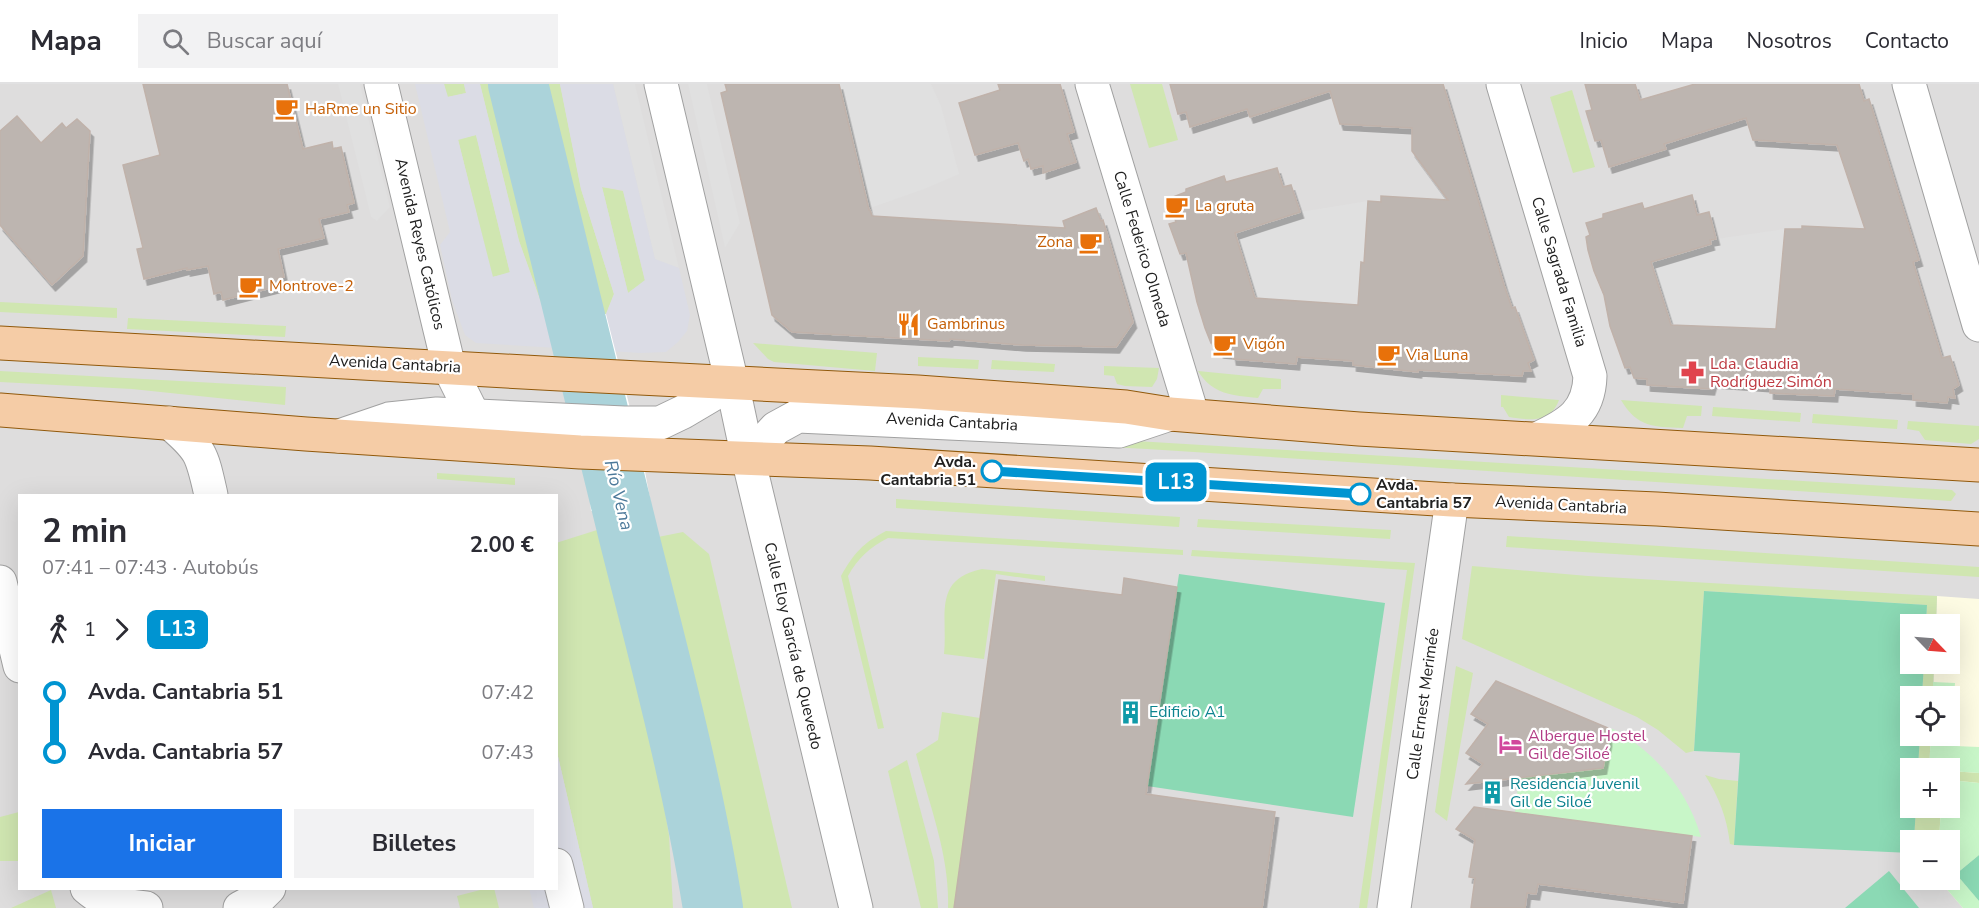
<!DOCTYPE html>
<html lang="es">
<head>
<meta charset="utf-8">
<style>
  :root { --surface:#fff; --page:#f2f2f3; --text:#2b2b33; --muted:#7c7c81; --line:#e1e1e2; --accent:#1a73e8 }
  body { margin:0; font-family:"Nunito Sans",sans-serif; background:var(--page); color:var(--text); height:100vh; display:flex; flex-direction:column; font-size:22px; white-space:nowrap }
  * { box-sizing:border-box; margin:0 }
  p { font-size:20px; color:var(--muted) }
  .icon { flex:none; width:33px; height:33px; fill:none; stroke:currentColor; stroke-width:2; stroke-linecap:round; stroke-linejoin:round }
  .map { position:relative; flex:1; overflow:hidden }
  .drawer { position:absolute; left:18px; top:410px; width:540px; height:396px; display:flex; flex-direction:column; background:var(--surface); border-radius:0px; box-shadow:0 6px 24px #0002 }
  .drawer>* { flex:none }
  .badge { padding:0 12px; border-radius:9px; font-size:21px; line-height:39px }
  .needle { width:39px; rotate:115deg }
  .buttons { position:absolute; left:1900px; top:530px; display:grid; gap:12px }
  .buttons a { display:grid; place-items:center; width:60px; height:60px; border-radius:0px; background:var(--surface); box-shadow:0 6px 24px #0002; font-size:30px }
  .map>.badge { position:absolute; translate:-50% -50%; box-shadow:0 0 0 3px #fff }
  .legs { display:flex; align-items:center; gap:9px; height:66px; padding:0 24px; font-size:20px }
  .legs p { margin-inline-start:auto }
  .headline { display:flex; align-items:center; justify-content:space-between; height:102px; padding:0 24px }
  h1 { font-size:33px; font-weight:700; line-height:45px }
  .button { display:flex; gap:12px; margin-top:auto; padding:12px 24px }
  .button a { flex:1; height:69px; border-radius:0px; background:var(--accent); color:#fff; font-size:24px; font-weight:700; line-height:69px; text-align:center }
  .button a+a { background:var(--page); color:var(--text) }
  ul { padding:0 24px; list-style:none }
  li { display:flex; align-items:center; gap:21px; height:60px; font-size:22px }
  li i { display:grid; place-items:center; width:9px; height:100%; margin:0 8px; background:currentColor }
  li i::after { content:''; width:15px; height:15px; margin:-8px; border:4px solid; border-radius:50%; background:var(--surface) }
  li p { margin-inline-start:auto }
  li:first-child i { background:linear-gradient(#0000 50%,currentColor 0) }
  li:last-child i { background:linear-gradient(currentColor 50%,#0000 0) }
  header { display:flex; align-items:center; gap:36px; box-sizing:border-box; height:84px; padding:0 30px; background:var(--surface); border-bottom:2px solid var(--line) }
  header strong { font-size:28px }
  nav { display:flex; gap:33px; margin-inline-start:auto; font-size:21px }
  .search { width:420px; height:54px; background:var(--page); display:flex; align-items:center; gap:15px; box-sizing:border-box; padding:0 21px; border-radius:0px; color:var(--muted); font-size:22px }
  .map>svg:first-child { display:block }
  .residential { fill:#dedddd; fill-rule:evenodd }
  .education { fill:#fdfbe3 }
  .grass { fill:#d0e6b1 }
  .park { fill:#c8f6c8 }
  .pitch { fill:#8bd9b4 }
  .parking { fill:#e0e0e0 }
  .plaza { fill:#dbdce5; fill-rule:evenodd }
  .pier { fill:#fff }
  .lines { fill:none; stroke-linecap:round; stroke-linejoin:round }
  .river { stroke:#abd3da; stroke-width:60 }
  .building { fill:#bdb5b0; stroke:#c0b2aa; stroke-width:1.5; filter:url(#shadow) }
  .minor-casing { stroke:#a1a1a1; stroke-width:35 }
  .major-casing { stroke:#91590b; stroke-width:35 }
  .minor { stroke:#fff; stroke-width:33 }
  .major { stroke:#f5cca6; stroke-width:33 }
  .line-1-casing { stroke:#fff; stroke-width:14 }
  .line-1 { stroke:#0094d1; stroke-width:9 }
  .stop-1-dot { fill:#fff; stroke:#0094d1; stroke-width:3 }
  .labels { text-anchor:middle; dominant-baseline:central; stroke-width:4.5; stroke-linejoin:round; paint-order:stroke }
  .food-label { font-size:16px; fill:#c56008; stroke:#fff; text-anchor:start }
  .street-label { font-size:16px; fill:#202020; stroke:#fff }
  .health-label { font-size:16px; fill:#be3a42; stroke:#fff; text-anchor:start }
  .stop-label { font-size:16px; font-weight:bold; fill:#202020; stroke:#fff; text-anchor:end }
  .culture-label { font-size:16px; fill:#0d838f; stroke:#fff; text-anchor:start }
  .hotel-label { font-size:16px; fill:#b23c85; stroke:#fff; text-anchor:start }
  .water-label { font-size:18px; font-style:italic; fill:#4c799a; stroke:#fff }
</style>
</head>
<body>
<header>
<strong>Mapa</strong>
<div class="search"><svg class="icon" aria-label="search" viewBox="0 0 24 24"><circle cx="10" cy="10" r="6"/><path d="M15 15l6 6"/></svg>Buscar aquí</div>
<nav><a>Inicio</a><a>Mapa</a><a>Nosotros</a><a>Contacto</a></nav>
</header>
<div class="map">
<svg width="1979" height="824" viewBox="0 0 1979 824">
  <defs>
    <filter id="shadow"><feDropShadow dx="3.5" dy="6" stdDeviation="0" flood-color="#0004"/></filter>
  </defs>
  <rect width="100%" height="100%" fill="#f0ece7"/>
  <path class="residential" d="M0 0H1979V824H0ZM20 411H556V804H20ZM1911 540H1950V579H1911ZM1911 612H1950V651H1911ZM1911 684H1950V723H1911ZM1911 756H1950V795H1911Z"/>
  <path class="education" d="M1937 512 1979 515V824H1963L1938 795H1950V756H1926L1928 723H1950V684H1929L1931 651H1950V612H1933L1934 579H1950V540H1936Z"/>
  <g class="grass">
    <path d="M444 0H464L466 9 447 13Z"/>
    <path d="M480 0H560L581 105 614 210 606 230 544 227 519 157Z"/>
    <path d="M1130 0H1162L1178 56 1149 64Z"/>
    <path d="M1572 6 1595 83 1573 89 1550 13Z"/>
    <path d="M476 51 510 189 492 193 458 55Z"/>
    <path d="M602 103 623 107 645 197 628 209Z"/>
    <path d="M0 218 117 224V234L0 228Z"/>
    <path d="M128 234 286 242 285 253 127 245Z"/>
    <path d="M753 259 877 269 875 287 774 278 768 275Z"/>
    <path d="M918 273 979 276 978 285 918 282Z"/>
    <path d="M992 276 1055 280 1054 288 991 285Z"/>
    <path d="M1104 282 1159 284 1157 295 1152 303 1125 302 1117 300 1114 292 1104 291Z"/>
    <path d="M0 287 286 303 285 321 132 305 0 298Z"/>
    <path d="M1198 287 1281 295V305H1263L1258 314C1232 311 1213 311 1198 287Z"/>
    <path d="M1501 311 1559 316C1550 340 1530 336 1509 333L1503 323H1501Z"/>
    <path d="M1621 316 1702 322 1701 332H1687L1683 344C1653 343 1637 343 1621 316Z"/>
    <path d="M1713 323 1801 329 1800 338 1712 332Z"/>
    <path d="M1813 330 1898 336 1897 345 1812 339Z"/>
    <path d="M1908 337 1979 342V355L1971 360 1925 356 1919 347 1907 345Z"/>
    <path d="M1037 351 1952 406 1956 410 1951 417 1147 365 911 353Z"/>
    <path d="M437 389 515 394V401L437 395Z"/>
    <path d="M896 415 1180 433 1179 443 896 424Z"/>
    <path d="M638 431H653L658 453 683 448 709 470 792 824H731Z"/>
    <path d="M1198 435 1391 446 1390 455 1197 443Z"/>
    <path d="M597 446 658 687 669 751 673 824H593L557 668 556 459Z"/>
    <path d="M886 447 1183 466V471L888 454C870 463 858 474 848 492L884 644 878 645 841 492C854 469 863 459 886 447Z"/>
    <path d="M1507 452 1979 483V493L1506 463Z"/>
    <path d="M1192 466 1415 479 1367 824H1359L1407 486 1191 472Z"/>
    <path d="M1472 482 1588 492 1937 512 1936 540H1926L1927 521 1704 507 1694 667 1686 669 1658 646 1637 633 1462 555Z"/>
    <path d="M982 485 1045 492V497L996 490 984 575 944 570C948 533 932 495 982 485Z"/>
    <path d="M1924 579H1934L1933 612H1922Z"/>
    <path d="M1456 582 1473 589 1447 737 1435 728Z"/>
    <path d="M942 628 980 634 954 824H948C950 772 929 720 916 670L938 656Z"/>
    <path d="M1920 651H1931L1929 684H1918Z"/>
    <path d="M907 676 934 777 938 824H921L888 687Z"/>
    <path d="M1950 687 1979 689V699L1950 696Z"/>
    <path d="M1705 691 1719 695 1738 697 1734 761 1730 760C1727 734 1719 713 1705 691Z"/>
    <path d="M1916 723H1941L1939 756H1914Z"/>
    <path d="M19 728V777H0V733Z"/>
    <path d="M488 804H494L499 824H460L457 812Z"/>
    <path d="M51 806 56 824H11Z"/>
  </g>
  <g class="park">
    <path d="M1933 598 1955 599 1953 631 1957 632 1955 662 1979 663V689L1950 687V684H1929L1931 651H1950V612H1933Z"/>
    <path d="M1608 644C1616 645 1622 650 1629 655 1663 677 1690 714 1701 753L1515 728 1519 694 1603 684 1608 657Z"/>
    <path d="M1950 696 1979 699V771L1956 790 1979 817V824H1963L1938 795H1950V756H1939L1941 723H1950Z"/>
  </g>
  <g class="pitch">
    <path d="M1179 490 1385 519 1353 733 1147 702Z"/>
    <path d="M1704 507 1927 521 1926 540H1911V579H1924L1922 612H1911V651H1920L1918 684H1911V723H1916L1914 756H1911V769L1734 761 1740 669 1694 667Z"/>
    <path d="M1979 771V817L1956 790Z"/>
    <path d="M1889 787 1919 824H1845Z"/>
  </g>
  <g class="parking">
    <path d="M338 0H360L390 123 377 137 371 133Z"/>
    <path d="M613 0H635L679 184 655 176Z"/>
    <path d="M688 0H707L740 139 725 164Z"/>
    <path d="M839 0H931L941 22 959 90 924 105 870 124 866 110 861 112 840 26 845 25Z"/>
    <path d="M1368 117 1364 179H1361L1357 228 1262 220 1250 210 1232 150 1300 128Z"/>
    <path d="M1785 145 1775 251 1737 243 1707 242 1678 245 1665 236 1650 174 1677 170 1710 160V156L1716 155Z"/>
  </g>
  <g class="plaza">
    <path d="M415 0H444L448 13 466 9 464 0H480L519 157 544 227 606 230 614 210 581 105 560 0H613L655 175 679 184 690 231 687 247 678 258 666 268 641 269 476 259 465 251 452 216 440 161 450 148ZM476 51 510 188 493 193 458 56ZM602 103 623 106 645 196 628 209Z"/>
    <path d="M557 668 593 824H534L529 804H556Z"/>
  </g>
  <path class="pier" d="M544 227 606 230 642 371 653 431 591 427 589 405Z"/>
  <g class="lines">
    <path class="river" d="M518 0C554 151 591 302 629 453 660 576 693 699 713 824"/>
  </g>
  <g class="building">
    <path d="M143 0H287L303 65 332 58 333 65 341 63 354 119 347 121 349 128 319 135 324 154 278 165 284 193 277 195 279 202 223 216 221 208 214 210 208 182 187 186V184L144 195 137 165 143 164 123 81 160 71Z"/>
    <path d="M725 0H839L869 126H870L872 132 1065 144 1063 137 1096 124 1101 137 1103 136 1133 238 1116 263 1022 261 950 255 949 257 792 248 772 231 721 9 727 7Z"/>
    <path d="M998 0H1060L1074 48 1067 50 1076 78 1043 89V82L1031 85 1028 75 1024 77 1018 59 975 71 959 19 1000 6Z"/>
    <path d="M1170 0H1443L1504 201 1512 224 1515 223 1534 276 1528 279 1531 287H1523L1522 292 1418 286V288L1353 281V277L1297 273 1296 280 1233 275 1232 269 1220 268 1216 257 1211 259 1205 244 1197 218 1186 169 1180 170 1169 140 1176 138 1168 115 1186 108V105L1224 92 1226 98 1277 84 1283 103 1291 101 1300 128 1235 149 1255 214 1358 221 1361 178 1364 179 1368 117 1381 118V112L1448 116 1412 67V44L1340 40 1330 7 1250 33 1247 25 1190 43 1186 28 1178 30Z"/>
    <path d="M1585 0H1635L1640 16 1695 0H1859L1864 17 1869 15 1919 176 1913 178 1942 274 1950 272 1959 301 1953 305 1955 314 1948 313 1947 319 1913 316V310L1864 307 1835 305 1834 312 1770 309V302L1713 298 1711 305 1647 301V295L1634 294 1630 283 1625 284 1610 242 1604 211 1594 187 1588 166 1586 153 1590 151 1586 139 1603 134V130L1642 119 1644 125 1692 111 1697 131 1709 128 1716 155 1710 156 1711 160 1651 178 1671 241 1776 245 1785 145H1802V142L1865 145 1837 61 1753 56 1746 34 1664 60 1666 65 1609 83 1601 56 1595 57 1586 27 1592 26Z"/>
    <path d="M17 32 41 59 62 39 66 44 77 35 90 47 83 172 52 201 0 141V47Z"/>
    <path d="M1124 494 1177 503 1146 710 1275 728 1262 824H954L999 496 1122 511Z"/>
    <path d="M1496 597 1608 644V657L1603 684 1466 700 1483 680 1466 669 1488 640 1471 630Z"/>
    <path d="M1474 723 1692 752 1683 819 1538 800 1536 810 1527 809 1525 824H1471L1475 794 1469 793 1475 756 1456 745Z"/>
  </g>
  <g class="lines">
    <defs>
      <g id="minor">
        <path d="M381 0 449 283 474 333 487 345"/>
        <path d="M661 0 732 299 748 374 856 824"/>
        <path d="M1092 0 1192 330"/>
        <path d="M1503 0 1590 292C1589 328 1569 340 1539 354"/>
        <path d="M1909 0 1979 241"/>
        <path d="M170 339C202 366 202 371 211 411"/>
        <path d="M339 352 389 335 437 330 624 339H660L683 328 732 299"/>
        <path d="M748 374 776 344 798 332 1119 347 1170 330"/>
        <path d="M0 498 20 582"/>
        <path d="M556 781 567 824"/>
        <path d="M87 804C104 819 124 822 146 824"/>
        <path d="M240 824 259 814 269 804"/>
        <path d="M1394 824 1452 416"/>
      </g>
      <g id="major">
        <path d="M0 259 560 290 918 308 1126 323 1170 330 1359 345 1979 381"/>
        <path d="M0 326 306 350 580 368 870 379 1452 416 1657 425 1979 445"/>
      </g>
    </defs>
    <use href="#minor" class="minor-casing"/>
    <use href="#major" class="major-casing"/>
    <use href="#minor" class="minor"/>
    <use href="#major" class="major"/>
  </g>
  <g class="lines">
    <defs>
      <path id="line-1" d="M992 387 1360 410"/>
    </defs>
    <use href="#line-1" class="line-1-casing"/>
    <use href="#line-1" class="line-1"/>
  </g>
  <defs>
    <symbol id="cafe-bare" viewBox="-9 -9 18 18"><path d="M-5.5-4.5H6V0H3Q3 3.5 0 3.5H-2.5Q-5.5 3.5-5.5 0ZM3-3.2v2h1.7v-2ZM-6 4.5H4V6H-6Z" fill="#e8710a" stroke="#fff" stroke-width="2.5" paint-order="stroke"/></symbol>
    <symbol id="restaurant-bare" viewBox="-9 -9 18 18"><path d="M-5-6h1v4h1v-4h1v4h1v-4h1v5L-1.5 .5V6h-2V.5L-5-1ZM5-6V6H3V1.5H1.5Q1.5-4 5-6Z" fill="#e8710a" stroke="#fff" stroke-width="2.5" paint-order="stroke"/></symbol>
    <symbol id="pharmacy-bare" viewBox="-9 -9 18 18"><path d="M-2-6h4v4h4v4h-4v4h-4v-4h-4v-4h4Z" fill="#e0444e" stroke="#fff" stroke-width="2.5" paint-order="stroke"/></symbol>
    <symbol id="building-bare" viewBox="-9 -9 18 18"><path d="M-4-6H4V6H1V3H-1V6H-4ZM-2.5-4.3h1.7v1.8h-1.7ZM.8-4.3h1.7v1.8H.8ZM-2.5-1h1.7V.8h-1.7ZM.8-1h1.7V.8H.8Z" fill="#0f9aa8" stroke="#fff" stroke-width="2.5" paint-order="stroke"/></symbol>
    <symbol id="hotel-bare" viewBox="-9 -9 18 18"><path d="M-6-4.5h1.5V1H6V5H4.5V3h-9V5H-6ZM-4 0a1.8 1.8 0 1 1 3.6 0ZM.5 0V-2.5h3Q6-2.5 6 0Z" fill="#d1479c" stroke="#fff" stroke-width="2.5" paint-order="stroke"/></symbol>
  </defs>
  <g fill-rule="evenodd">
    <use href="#cafe-bare" x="270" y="8" width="33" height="33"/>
    <use href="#cafe-bare" x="1160" y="106" width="33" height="33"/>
    <use href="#cafe-bare" x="1074" y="142" width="33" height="33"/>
    <use href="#cafe-bare" x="234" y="186" width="33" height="33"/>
    <use href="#restaurant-bare" x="892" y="224" width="33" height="33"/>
    <use href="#cafe-bare" x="1208" y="244" width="33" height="33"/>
    <use href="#cafe-bare" x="1372" y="254" width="33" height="33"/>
    <use href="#pharmacy-bare" x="1676" y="272" width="33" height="33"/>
    <use href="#building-bare" x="1114" y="612" width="33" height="33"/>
    <use href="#hotel-bare" x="1494" y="644" width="33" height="33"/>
    <use href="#building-bare" x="1476" y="692" width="33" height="33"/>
  </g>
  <g class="stop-1-dot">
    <circle cx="992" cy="387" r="10"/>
    <circle cx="1360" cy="410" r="10"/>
  </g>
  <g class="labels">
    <g class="food-label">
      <text x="305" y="25">HaRme un Sitio</text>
      <text x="1195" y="122">La gruta</text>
      <text x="1073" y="158" text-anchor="end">Zona</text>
      <text x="269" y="202">Montrove-2</text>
      <text x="927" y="240">Gambrinus</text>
      <text x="1243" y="260">Vigón</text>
      <text x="1406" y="271">Via Luna</text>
    </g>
    <g class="street-label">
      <text transform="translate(420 160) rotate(77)">Avenida Reyes Católicos</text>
      <text transform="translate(1142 165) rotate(73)">Calle Federico Olmeda</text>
      <text transform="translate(1559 188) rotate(73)">Calle Sagrada Familia</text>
      <text transform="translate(395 280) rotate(3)">Avenida Cantabria</text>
      <text transform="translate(952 338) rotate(3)">Avenida Cantabria</text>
      <text transform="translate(1561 421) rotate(3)">Avenida Cantabria</text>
      <text transform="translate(793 562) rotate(77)">Calle Eloy García de Quevedo</text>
      <text transform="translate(1423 620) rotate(-82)">Calle Ernest Merimée</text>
    </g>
    <g class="health-label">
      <text x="1710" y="280">Lda. Claudia<tspan x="1710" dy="18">Rodríguez Simón</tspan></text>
    </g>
    <g class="stop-label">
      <text x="976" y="378">Avda.<tspan x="976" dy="18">Cantabria 51</tspan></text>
      <text x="1376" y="401" text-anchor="start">Avda.<tspan x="1376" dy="18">Cantabria 57</tspan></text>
    </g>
    <g class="culture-label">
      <text x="1149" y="628">Edificio A1</text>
      <text x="1510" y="700">Residencia Juvenil<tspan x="1510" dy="18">Gil de Siloé</tspan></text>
    </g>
    <g class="hotel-label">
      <text x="1528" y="652">Albergue Hostel<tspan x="1528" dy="18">Gil de Siloé</tspan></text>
    </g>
    <g class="water-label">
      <text transform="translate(619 411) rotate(76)">Río Vena</text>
    </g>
  </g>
</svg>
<div class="buttons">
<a><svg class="needle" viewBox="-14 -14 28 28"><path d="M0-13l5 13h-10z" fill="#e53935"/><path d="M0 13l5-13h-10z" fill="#7c7c81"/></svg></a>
<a><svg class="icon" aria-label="locate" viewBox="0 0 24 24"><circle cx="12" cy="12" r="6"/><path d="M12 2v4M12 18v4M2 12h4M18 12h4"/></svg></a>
<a>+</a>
<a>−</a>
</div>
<b class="badge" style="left:1176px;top:398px;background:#0094d1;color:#fff">L13</b>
<section class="drawer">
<div class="headline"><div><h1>2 min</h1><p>07:41 – 07:43 · Autobús</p></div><b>2.00 €</b></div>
<div class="legs"><svg class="icon" aria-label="walk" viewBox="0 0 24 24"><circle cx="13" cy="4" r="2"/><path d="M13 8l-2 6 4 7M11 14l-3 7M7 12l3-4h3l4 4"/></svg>1<svg class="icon" aria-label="forward" viewBox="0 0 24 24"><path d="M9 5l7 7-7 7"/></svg><b class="badge" style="background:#0094d1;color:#fff">L13</b></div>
<ul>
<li><i style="color:#0094d1"></i><b>Avda. Cantabria 51</b><p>07:42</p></li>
<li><i style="color:#0094d1"></i><b>Avda. Cantabria 57</b><p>07:43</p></li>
</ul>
<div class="button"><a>Iniciar</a><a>Billetes</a></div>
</section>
</div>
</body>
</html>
